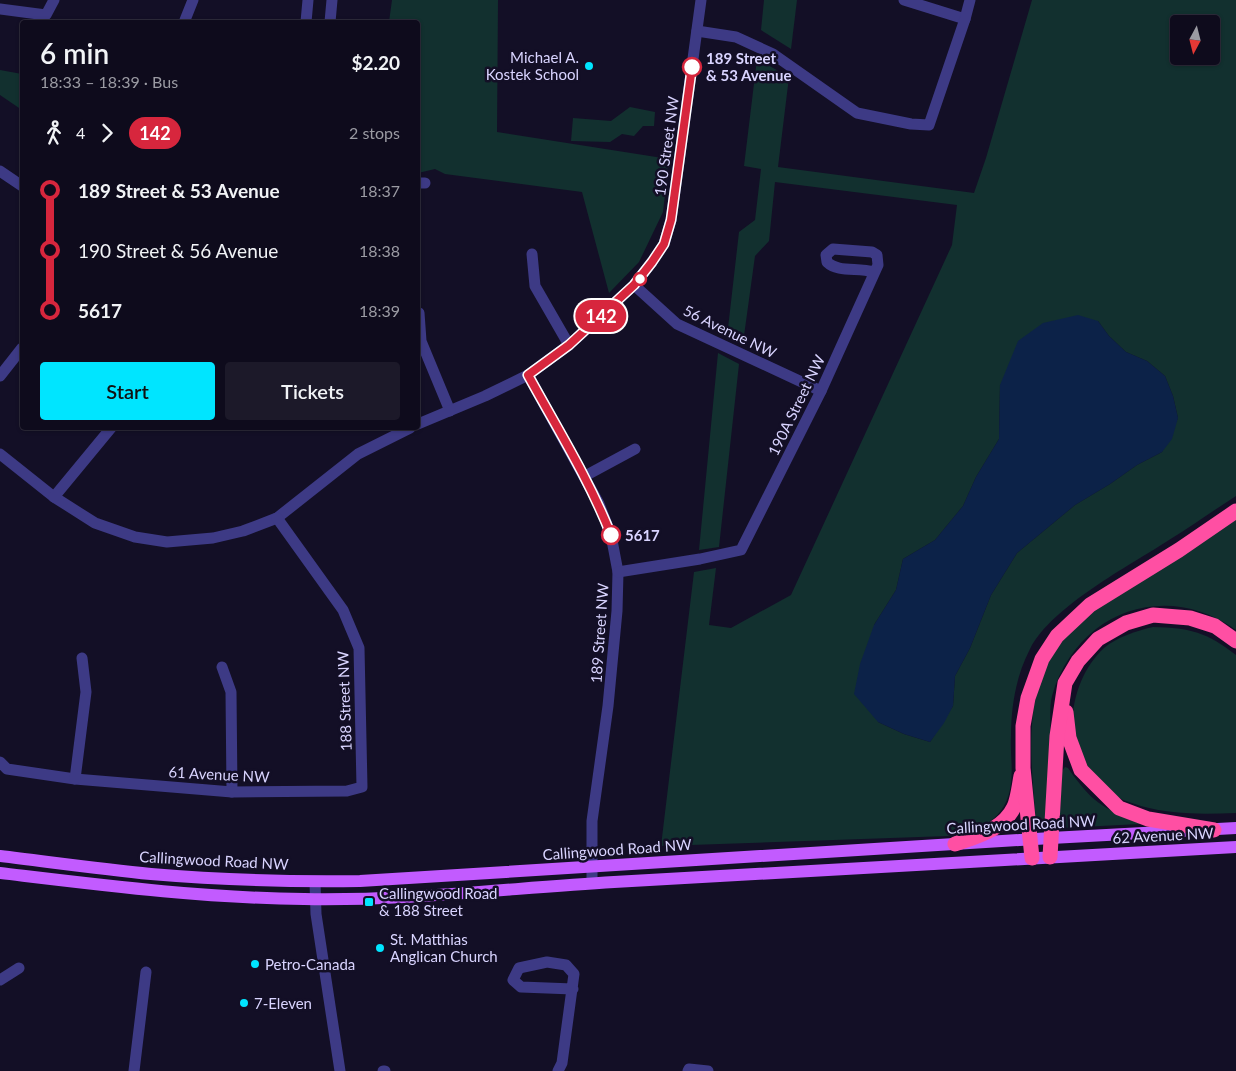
<!DOCTYPE html>
<html lang="en">
<head>
<meta charset="utf-8">
<style>
  :root { --surface:#0e0b1c; --page:#1c1929; --text:#f1f3f6; --muted:#9b9ba3; --line:#2e2b3b; --accent:#00e5ff }
  body { margin:0; font-family:Lato,sans-serif; background:var(--page); color:var(--text); height:100vh; display:flex; flex-direction:column; font-size:19px; white-space:nowrap }
  * { box-sizing:border-box; margin:0 }
  p { font-size:16px; color:var(--muted) }
  .icon { flex:none; width:28px; height:28px; fill:none; stroke:currentColor; stroke-width:2; stroke-linecap:round; stroke-linejoin:round }
  .map { position:relative; flex:1; overflow:hidden }
  .sheet { position:absolute; left:20px; top:20px; width:400px; height:410px; display:flex; flex-direction:column; background:var(--surface); border-radius:5px; box-shadow:0 1px 4px #0004,0 0 0 1px var(--line) }
  .sheet>* { flex:none }
  .badge { padding:0 10px; border-radius:16px; font-size:18px; line-height:32px }
  .needle { width:32px; rotate:187deg }
  .buttons { position:absolute; left:1170px; top:15px; display:grid; gap:10px }
  .buttons a { display:grid; place-items:center; width:50px; height:50px; border-radius:5px; background:var(--surface); box-shadow:0 1px 4px #0004,0 0 0 1px var(--line); font-size:25px }
  .map>.badge { position:absolute; translate:-50% -50%; box-shadow:0 0 0 2px #fff }
  .legs { display:flex; align-items:center; gap:8px; height:55px; padding:0 20px; font-size:16px }
  .legs p { margin-inline-start:auto }
  .summary { display:flex; align-items:center; justify-content:space-between; height:85px; padding:0 20px }
  h1 { font-size:28px; font-weight:600; line-height:38px }
  .primary-button { display:flex; gap:10px; margin-top:auto; padding:10px 20px }
  .primary-button a { flex:1; height:58px; border-radius:5px; background:var(--accent); color:#111; font-size:20px; font-weight:600; line-height:58px; text-align:center }
  .primary-button a+a { background:var(--page); color:var(--text) }
  ul { padding:0 20px; list-style:none }
  li { display:flex; align-items:center; gap:18px; height:60px; font-size:19px }
  li i { display:grid; place-items:center; width:8px; height:100%; margin:0 6px; background:currentColor }
  li i::after { content:''; width:12px; height:12px; margin:-6px; border:4px solid; border-radius:50%; background:var(--surface) }
  li p { margin-inline-start:auto }
  li:first-child i { background:linear-gradient(#0000 50%,currentColor 0) }
  li:last-child i { background:linear-gradient(currentColor 50%,#0000 0) }
  .map>svg:first-child { display:block }
  .green { fill:#12302f; fill-rule:evenodd }
  .water { fill:#0c2248 }
  .lines { fill:none; stroke-linecap:round; stroke-linejoin:round }
  .minor { stroke:#3d3a85; stroke-width:11 }
  .major { stroke:#c25bff; stroke-width:12 }
  .highway { stroke:#ff4fa3; stroke-width:15 }
  .line-1-casing { stroke:#fff; stroke-width:11 }
  .line-1 { stroke:#d7263d; stroke-width:8 }
  .poi-dot { fill:#00e5ff; stroke:#130f26; stroke-width:2 }
  .stop-1-dot { fill:#fff; stroke:#d7263d; stroke-width:2.5 }
  .labels { text-anchor:middle; dominant-baseline:central; stroke-width:5; stroke-linejoin:round; paint-order:stroke }
  .poi-label { font-size:15px; fill:#d9d4ff; stroke:#130f26; text-anchor:start }
  .stop-label { font-size:15px; font-weight:bold; fill:#d9d4ff; stroke:#130f26; text-anchor:start }
  .street-label { font-size:15px; fill:#d9d4ff; stroke:#130f26 }
</style>
</head>
<body>
<div class="map">
<svg width="1236" height="1071" viewBox="0 0 1236 1071">
  <rect width="100%" height="100%" fill="#130f26"/>
  <g class="green">
    <path d="M392 0H498L497 132 669 159 663 212 639 262 609 293 582 192 445 174 435 169 418 173V22H389Z"/>
    <path d="M764 0H797L791 49 761 30Z"/>
    <path d="M1032 0H1236V496C1214 510 1192 526 1169 540 1129 566 1052 606 1030 649 1016 676 1011 706 1011 737 1010 752 1013 767 1011 783 1007 819 980 832 948 836L661 846 694 572 716 568 709 625 731 628 791 595 952 245 957 205 775 182 769 241 755 256 743 343 727 337 739 232 755 220 761 169 744 166 757 59 789 77 778 167 974 193 986 158ZM1179 24H1211V56H1179ZM1098 321 1109 336 1126 352 1147 361 1165 376 1173 396 1178 418 1162 452 1137 465 1110 484 1075 505 1017 553 991 595 970 648 955 676 953 706 930 742 904 734 878 722 874 625 896 590 903 559 935 540 963 506 976 477 999 439 1000 385Z"/>
    <path d="M0 70 22 74V110L0 95Z"/>
    <path d="M630 107 655 112 654 126H643L634 136 622 134 610 142 571 141 573 118 611 121Z"/>
    <path d="M718 353 739 364 719 547 699 550Z"/>
    <path d="M1236 516V630C1165 579 1076 612 1052 696 1049 707 1051 722 1050 734 1049 763 1047 792 1046 821L1044 826H1038L1036 823C1032 769 1025 722 1043 669 1056 629 1117 595 1151 573 1179 554 1208 535 1236 516Z"/>
    <path d="M1153 627C1191 628 1206 632 1236 655V813C1204 814 1172 815 1141 806 1135 804 1129 802 1123 800 1104 789 1085 771 1077 750 1065 716 1078 672 1104 648 1117 637 1136 631 1153 627Z"/>
    <path d="M1065 767 1068 768C1091 801 1102 809 1140 822V824L1062 828 1059 826 1062 771Z"/>
  </g>
  <path class="water" d="M1078 315 1098 321 1109 336 1126 352 1147 361 1165 376 1173 396 1178 418 1172 439 1162 452 1137 465 1110 484 1075 505 1017 553 991 595 970 648 955 676 953 706 944 723 930 742 904 734 878 722 854 694 860 664 874 625 896 590 903 559 935 540 963 506 976 477 999 439 1000 385 1018 341 1043 323Z"/>
  <g class="lines">
    <g class="minor">
      <path d="M904 0 965 19"/>
      <path d="M0 9 46 15 54 0"/>
      <path d="M185 20 193 0"/>
      <path d="M306 22 308 0"/>
      <path d="M330 22 332 0"/>
      <path d="M697 31 736 37 773 54 857 113 911 124 929 125 965 19 970 0"/>
      <path d="M0 171 22 186"/>
      <path d="M418 183H425"/>
      <path d="M532 254 535 286 569 345"/>
      <path d="M634 285 677 324 821 391"/>
      <path d="M419 313 421 341 450 411"/>
      <path d="M528 375 599 504 611 535 618 572 617 611 608 706 592 821V883"/>
      <path d="M0 376 22 348"/>
      <path d="M418 424 485 396 528 375 569 345 634 285 652 262 664 244 671 220 701 0"/>
      <path d="M0 454 54 497 95 523 135 537 167 542 213 538 243 531 277 518 358 454 410 428"/>
      <path d="M585 476 635 449"/>
      <path d="M54 497 111 428"/>
      <path d="M618 572 700 559 741 550 821 391 878 265 877 255 872 252 833 249 826 255 827 262C838 273 859 267 873 272"/>
      <path d="M222 667 231 692 232 792"/>
      <path d="M0 762 7 769 75 779 232 792 347 791 362 787 359 648 343 610 277 518"/>
      <path d="M75 779 86 692 82 658"/>
      <path d="M315 882 316 914 340 1071"/>
      <path d="M0 980 19 968"/>
      <path d="M134 1071 146 972"/>
      <path d="M383 1071H385"/>
      <path d="M558 1071 562 1063 574 974 566 965 547 962 519 968 513 980 521 987 573 989"/>
      <path d="M688 1071 689 1069 708 1071"/>
    </g>
    <g class="major">
      <path d="M0 856C50 862 101 869 151 874 221 880 290 882 360 881L1051 838 1236 828"/>
      <path d="M0 873C101 885 202 898 304 899 408 901 511 888 614 882 822 870 1029 858 1236 847"/>
    </g>
    <g class="highway">
      <path d="M1066 712 1069 738 1081 770 1119 808 1148 819 1214 830"/>
      <path d="M955 844C977 836 1003 830 1014 807 1018 798 1019 786 1021 776"/>
      <path d="M1050 857 1057 736 1065 683 1078 661 1098 639 1126 623 1153 615 1190 618 1215 626 1236 641"/>
      <path d="M1032 858 1023 768V726L1028 698 1042 659 1057 636 1090 605 1179 550 1236 511"/>
    </g>
  </g>
  <g class="lines">
    <defs>
      <path id="line-1" d="M611 535C589 479 557 428 528 375L569 345 634 285 652 262 664 244 671 220 692 67"/>
    </defs>
    <use href="#line-1" class="line-1-casing"/>
    <use href="#line-1" class="line-1"/>
  </g>
  <g class="poi-dot">
    <circle cx="589" cy="66" r="5"/>
    <rect x="364" y="897" width="10" height="10" rx="2.5"/>
    <circle cx="380" cy="948" r="5"/>
    <circle cx="255" cy="964" r="5"/>
    <circle cx="244" cy="1003" r="5"/>
  </g>
  <g class="stop-1-dot">
    <circle cx="692" cy="67" r="9"/>
    <circle cx="640" cy="279" r="6"/>
    <circle cx="611" cy="535" r="9"/>
  </g>
  <g class="labels">
    <g class="poi-label">
      <text x="579" y="57" text-anchor="end">Michael A.<tspan x="579" dy="17">Kostek School</tspan></text>
      <text x="379" y="893">Callingwood Road<tspan x="379" dy="17">&amp; 188 Street</tspan></text>
      <text x="390" y="939">St. Matthias<tspan x="390" dy="17">Anglican Church</tspan></text>
      <text x="265" y="964">Petro-Canada</text>
      <text x="254" y="1003">7-Eleven</text>
    </g>
    <g class="stop-label">
      <text x="706" y="58">189 Street<tspan x="706" dy="17">&amp; 53 Avenue</tspan></text>
      <text x="625" y="535">5617</text>
    </g>
    <g class="street-label">
      <text transform="translate(666 146) rotate(-82)">190 Street NW</text>
      <text transform="translate(730 331) rotate(26)">56 Avenue NW</text>
      <text transform="translate(796 405) rotate(-64)">190A Street NW</text>
      <text transform="translate(599 633) rotate(-86)">189 Street NW</text>
      <text transform="translate(344 701) rotate(-92)">188 Street NW</text>
      <text transform="translate(219 774) rotate(3)">61 Avenue NW</text>
      <text transform="translate(1021 824) rotate(-3)">Callingwood Road NW</text>
      <text transform="translate(1163 835) rotate(-3)">62 Avenue NW</text>
      <text transform="translate(617 849) rotate(-4)">Callingwood Road NW</text>
      <text transform="translate(214 860) rotate(3)">Callingwood Road NW</text>
    </g>
  </g>
</svg>
<div class="buttons">
<a><svg class="needle" viewBox="-14 -14 28 28"><path d="M0-13l5 13h-10z" fill="#e53935"/><path d="M0 13l5-13h-10z" fill="#9b9ba3"/></svg></a>
</div>
<b class="badge" style="left:601px;top:316px;background:#d7263d;color:#fff">142</b>
<section class="sheet">
<div class="summary"><div><h1>6 min</h1><p>18:33 – 18:39 · Bus</p></div><b>$2.20</b></div>
<div class="legs"><svg class="icon" aria-label="walk" viewBox="0 0 24 24"><circle cx="13" cy="4" r="2"/><path d="M13 8l-2 6 4 7M11 14l-3 7M7 12l3-4h3l4 4"/></svg>4<svg class="icon" aria-label="forward" viewBox="0 0 24 24"><path d="M9 5l7 7-7 7"/></svg><b class="badge" style="background:#d7263d;color:#fff">142</b><p>2 stops</p></div>
<ul>
<li><i style="color:#d7263d"></i><b>189 Street &amp; 53 Avenue</b><p>18:37</p></li>
<li><i style="color:#d7263d"></i><span>190 Street &amp; 56 Avenue</span><p>18:38</p></li>
<li><i style="color:#d7263d"></i><b>5617</b><p>18:39</p></li>
</ul>
<div class="primary-button"><a>Start</a><a>Tickets</a></div>
</section>
</div>
</body>
</html>
